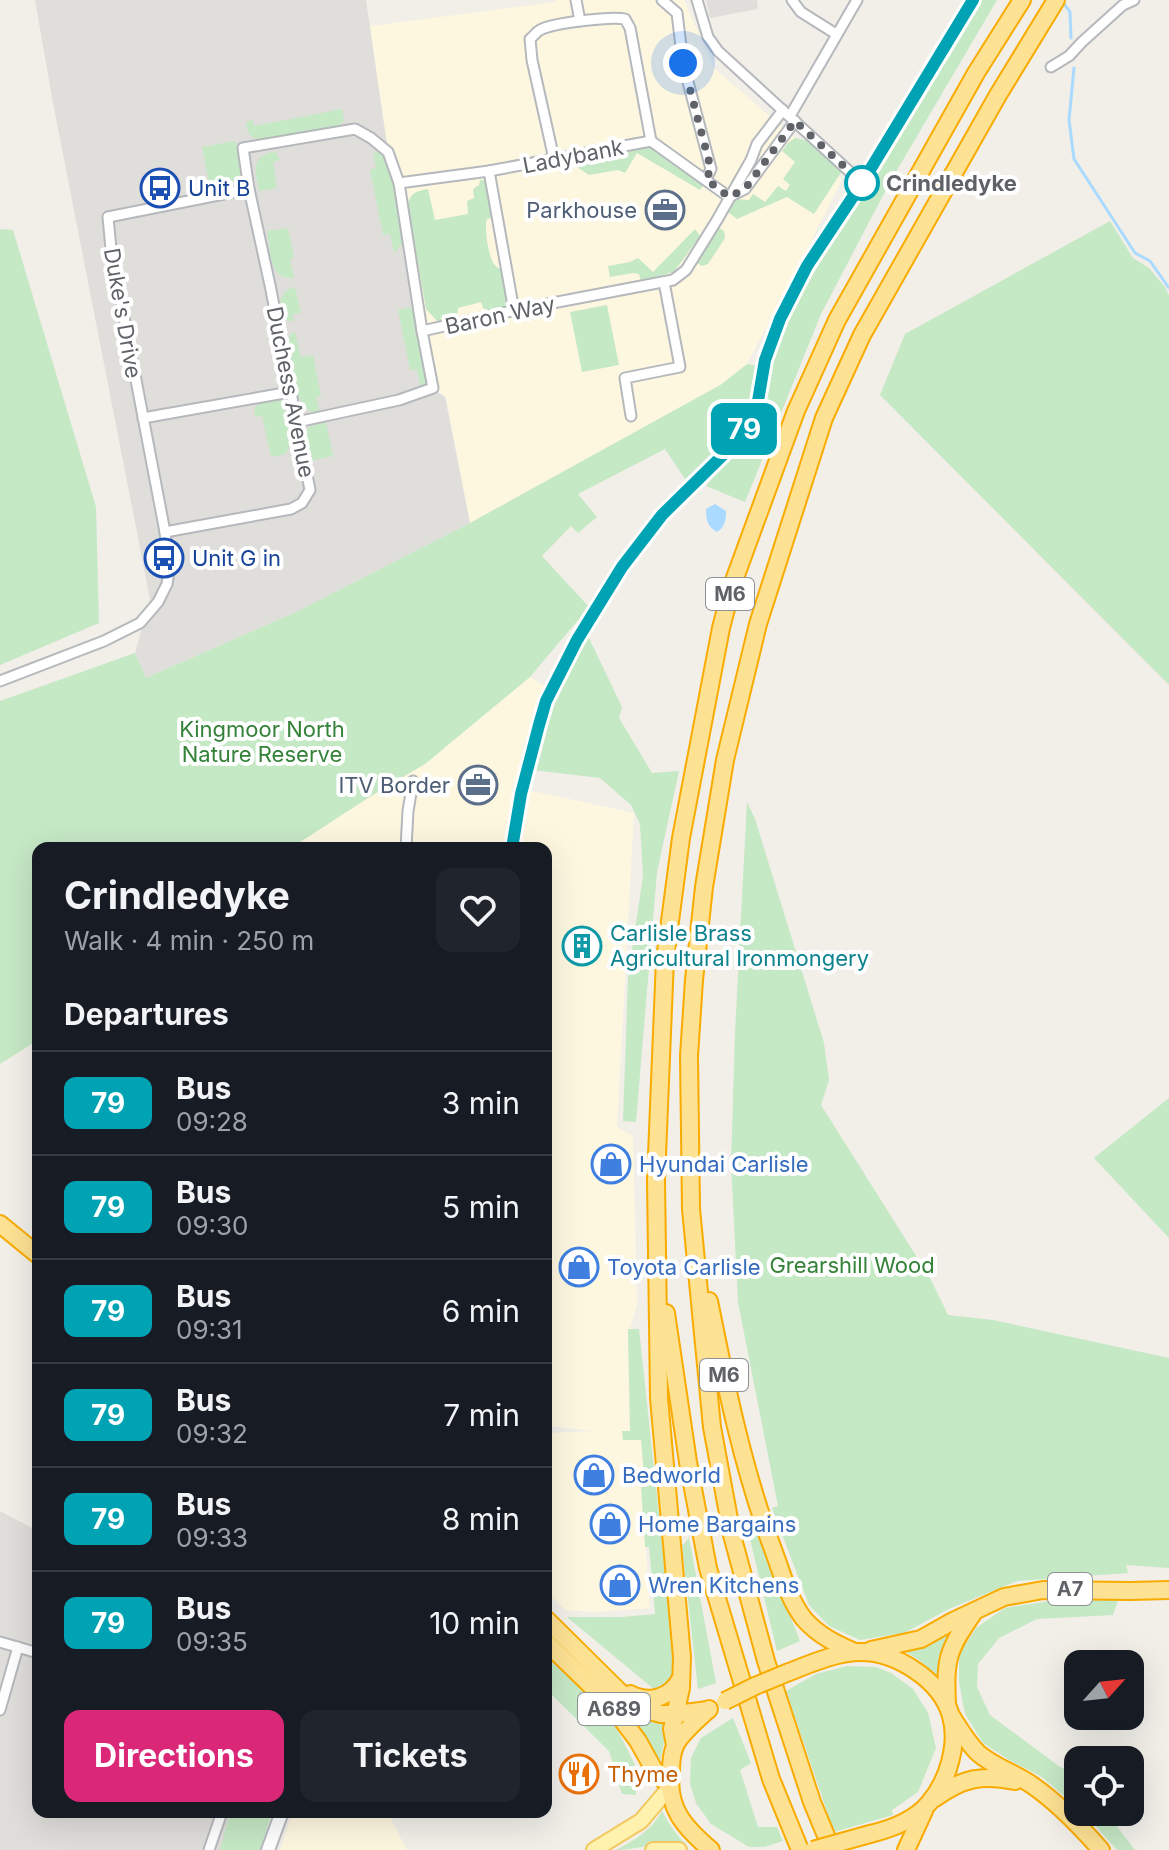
<!DOCTYPE html>
<html lang="en">
<head>
<meta charset="utf-8">
<style>
  :root { --surface:#171b24; --page:#20242c; --text:#f1f3f6; --muted:#9ea1a6; --line:#363941; --accent:#db2777 }
  body { margin:0; font-family:Inter,sans-serif; background:var(--page); color:var(--text); height:100vh; display:flex; flex-direction:column; font-size:30px; white-space:nowrap }
  * { box-sizing:border-box; margin:0 }
  p { font-size:26px; color:var(--muted) }
  .icon { flex:none; width:44px; height:44px; fill:none; stroke:currentColor; stroke-width:2; stroke-linecap:round; stroke-linejoin:round }
  .map { position:relative; flex:1; overflow:hidden }
  .sheet { position:absolute; left:32px; top:842px; width:520px; height:976px; display:flex; flex-direction:column; background:var(--surface); border-radius:16px; box-shadow:0 8px 32px #0002 }
  .sheet>* { flex:none }
  .badge { padding:0 16px; border-radius:12px; font-size:28px; line-height:52px }
  .needle { width:52px; rotate:63deg }
  .fabs { position:absolute; left:1064px; top:1650px; display:grid; gap:16px }
  .fabs a { display:grid; place-items:center; width:80px; height:80px; border-radius:16px; background:var(--surface); box-shadow:0 8px 32px #0002; font-size:40px }
  .you { position:absolute; width:40px; height:40px; margin:-20px; border:6px solid #fff; border-radius:50%; background:#1a73e8; box-shadow:0 0 0 12px #1a73e833 }
  .map>.badge { position:absolute; translate:-50% -50%; box-shadow:0 0 0 4px #fff }
  h2 { padding:0 32px; font-size:30px; line-height:72px }
  .round { display:grid; place-items:center; flex:none; width:84px; height:84px; border-radius:16px; background:var(--page) }
  .summary { display:flex; align-items:center; justify-content:space-between; height:136px; padding:0 32px }
  h1 { font-size:38px; font-weight:700; line-height:60px }
  .button { display:flex; gap:16px; margin-top:auto; padding:16px 32px }
  .button a { flex:1; height:92px; border-radius:16px; background:var(--accent); color:#fff; font-size:32px; font-weight:700; line-height:92px; text-align:center }
  .button a+a { background:var(--page); color:var(--text) }
  ul { padding:0; list-style:none }
  li { display:flex; align-items:center; gap:24px; height:104px; padding:0 32px; border-top:2px solid var(--line) }
  li div { flex:1 }
  li b { display:block; font-size:30px }
  li em { font-style:normal }
  li .badge { min-width:88px; font-weight:700; text-align:center }
  .map>svg:first-child { display:block }
  .commercial { fill:#fef7e0 }
  .industrial { fill:#e0deda }
  .green { fill:#c5e8c5 }
  .water { fill:#aadaff }
  .lines { fill:none; stroke-linecap:round; stroke-linejoin:round }
  .stream { stroke:#aadaff; stroke-width:3 }
  .street-casing { stroke:#b5b8bc; stroke-width:13 }
  .secondary-casing { stroke:#b6babf; stroke-width:16 }
  .primary-casing { stroke:#f2c960; stroke-width:18 }
  .highway-casing { stroke:#f9ab00; stroke-width:20 }
  .street { stroke:#fff; stroke-width:9 }
  .secondary { stroke:#fff; stroke-width:12 }
  .primary { stroke:#fff2af; stroke-width:14 }
  .highway { stroke:#fde293; stroke-width:16 }
  .highway-bridge-casing { stroke:#f9ab00; stroke-width:20; stroke-linecap:butt }
  .highway-bridge { stroke:#fde293; stroke-width:16 }
  .line-casing { stroke:#fff; stroke-width:18 }
  .line { stroke:#00a3b4; stroke-width:12 }
  .walk { stroke:#5f6368; stroke-width:8; stroke-dasharray:0 14.4 }
  .stop-dot { fill:#fff; stroke:#00a3b4; stroke-width:4 }
  .labels { text-anchor:middle; dominant-baseline:central; stroke-width:8; stroke-linejoin:round; paint-order:stroke }
  .shield { fill:#fff; stroke:#8f9295; stroke-width:2 }
  .shield-label { font-size:20px; font-weight:bold; fill:#5f6368 }
  .street-label { font-size:22px; fill:#5f6368; stroke:#fff }
  .stop-label { font-size:22px; font-weight:bold; fill:#5f6368; stroke:#fff; text-anchor:start }
  .transit-label { font-size:22px; fill:#164399; stroke:#fff; text-anchor:start }
  .service-label { font-size:22px; fill:#4e5e75; stroke:#fff; text-anchor:end }
  .park-label { font-size:22px; fill:#348238; stroke:#fff }
  .culture-label { font-size:22px; fill:#0d838f; stroke:#fff; text-anchor:start }
  .shop-label { font-size:22px; fill:#366cbe; stroke:#fff; text-anchor:start }
  .food-label { font-size:22px; fill:#c56008; stroke:#fff; text-anchor:start }
</style>
</head>
<body>
<div class="map">
<svg width="1169" height="1850" viewBox="0 0 1169 1850">
  <rect width="100%" height="100%" fill="#f1efe8"/>
  <g class="commercial">
    <path d="M556 0H684L714 68 842 179 800 264 747 364 719 386 470 523 446 397 433 388 388 152 370 26 556 2Z"/>
    <path d="M530 677 544 686 514 787 634 813 617 1127 633 1136 637 1305 628 1335 630 1432 623 1431 641 1439 645 1486 641 1487 650 1608 595 1612 565 1610 546 1591V1433L596 1431 546 1426V848H291L371 796 425 764Z"/>
    <path d="M293 1812H405L391 1819 407 1850H280Z"/>
  </g>
  <g class="industrial">
    <path d="M35 0H366L388 152 432 388 445 397 470 523 296 612 146 678 135 653 150 599 52 98Z"/>
    <path d="M706 0H757L758 9 710 18Z"/>
    <path d="M0 1511 38 1531V1812H260L246 1850H0Z"/>
  </g>
  <g class="green">
    <path d="M980 0H997L890 182 821 314 745 502 706 486 751 429 766 401 770 362 791 311 928 82Z"/>
    <path d="M342 109 344 120 341 125 263 140C252 139 247 134 246 123L252 119 254 126Z"/>
    <path d="M795 138 809 141 842 171 814 214 787 197 737 219 728 212 736 199 749 200 753 194 765 202 778 186 786 191 790 185 783 179 795 162 782 151 788 143Z"/>
    <path d="M235 141 237 143 242 169 241 176 229 185 210 189 202 147Z"/>
    <path d="M651 145 705 182 700 190 637 153 625 173 618 170 589 175 568 161Z"/>
    <path d="M271 152 276 153 280 160 273 162 277 188 259 191C256 173 249 159 271 152Z"/>
    <path d="M379 152C398 166 400 218 405 241L394 253 390 234 383 235 370 170 376 168 373 153Z"/>
    <path d="M480 180H485L488 184 495 217 487 219C484 228 488 255 494 264 498 269 499 268 506 270L510 299 509 307 490 311 483 308 481 302 458 308V312L450 321 438 322 426 309 408 206C409 193 417 191 428 189L435 220 468 214 467 201 474 198 473 189 479 185Z"/>
    <path d="M1110 221 1133 258 1149 268 1165 287 1169 296V685L880 395 905 334Z"/>
    <path d="M288 228 294 258 290 259 294 278C269 281 270 250 267 231Z"/>
    <path d="M719 228 724 231 725 238 708 264 702 266 697 263 696 258 715 230Z"/>
    <path d="M0 229 13 230 96 507 99 623 0 665Z"/>
    <path d="M695 229 700 236 674 272 641 281 639 274 633 273 610 277 608 266 630 262 638 258 653 272Z"/>
    <path d="M295 287 301 313 292 314 294 321H288L282 317C278 303 280 291 295 287Z"/>
    <path d="M607 305 619 365 582 372 570 312Z"/>
    <path d="M410 307 417 310 429 384 421 389 417 370H410L398 310Z"/>
    <path d="M295 332 301 357 313 355 321 396 316 397 320 414C292 413 292 362 288 340L291 334Z"/>
    <path d="M747 364 758 366C755 382 752 401 745 415 732 439 706 463 687 482L665 449 578 494 597 517 578 533 571 526 542 556 589 607 530 677 425 764 371 796 291 848H38V1040L0 1064V701L135 653 146 678 296 612 470 523 722 384Z"/>
    <path d="M281 399 290 409 298 444 290 446 285 454 271 457 262 416 255 417 254 409 258 404Z"/>
    <path d="M326 422 333 456 310 461 305 440V431L311 426Z"/>
    <path d="M588 636 622 707 619 718 652 773 679 771 657 872 636 1122 623 1121 628 978 643 876 640 824 631 805 600 778 533 770 562 681Z"/>
    <path d="M747 802 755 819 824 1043 829 1080 821 1105 930 1278 948 1315 993 1320 1169 1358V1568L1126 1565 1128 1573 1017 1581 949 1609 904 1633 860 1640 829 1626 809 1605 772 1508 778 1506 738 1302 731 1163 735 1032Z"/>
    <path d="M1169 1098V1238L1094 1158Z"/>
    <path d="M628 1329H639L675 1664C672 1680 671 1684 655 1690L567 1617H622L655 1614 649 1547H645L641 1487 645 1485 641 1440H623L622 1431H630Z"/>
    <path d="M751 1517 800 1641 777 1651 746 1522Z"/>
    <path d="M689 1538 716 1683 698 1689 682 1546Z"/>
    <path d="M1076 1597 1118 1600 1113 1615 1037 1619 999 1638 978 1664 977 1687 990 1715 1060 1767 1073 1771 1078 1777V1808L1042 1777 1009 1760 983 1743 965 1714 959 1682V1655L976 1628 1005 1608Z"/>
    <path d="M957 1627 940 1678 919 1660 906 1652 931 1644Z"/>
    <path d="M546 1629 621 1705C636 1715 650 1720 668 1723L659 1766 546 1636Z"/>
    <path d="M546 1652 615 1725 637 1769 636 1795 622 1794 609 1751 546 1689Z"/>
    <path d="M847 1666 876 1667 891 1673 913 1689 928 1713 936 1748 918 1792 892 1810 893 1815 834 1832 786 1691 816 1674Z"/>
    <path d="M733 1718 751 1763 740 1770 758 1827H777L783 1841 764 1847H749L711 1824 696 1803 690 1784 691 1758 701 1738Z"/>
    <path d="M662 1811C669 1824 676 1835 687 1845 675 1843 663 1843 651 1845 639 1847 629 1850 616 1850 635 1840 652 1830 662 1811Z"/>
    <path d="M229 1812H272L260 1850H220L227 1825Z"/>
    <path d="M1083 1812H1106L1135 1850H1117Z"/>
  </g>
  <path class="water" d="M715 504 726 511C726 520 725 527 717 532 707 526 706 520 706 509Z"/>
  <g class="lines">
    <g class="stream">
      <path d="M1065 5 1070 12 1071 38"/>
      <path d="M1074 68 1069 120 1074 159 1135 253 1150 261 1169 288"/>
    </g>
    <defs>
      <g id="street">
        <path d="M576 0 580 21"/>
        <path d="M662 0 677 13 683 63 711 169 706 179"/>
        <path d="M697 0 708 37 718 51 862 183"/>
        <path d="M792 0 801 12 836 34"/>
        <path d="M1051 67 1069 56 1082 42 1123 5 1134 0"/>
        <path d="M790 116 857 0"/>
        <path d="M554 159 532 60 530 39C534 36 536 32 540 30 552 23 611 16 625 19L630 28 651 141"/>
        <path d="M489 171 514 311"/>
        <path d="M399 183 489 171 651 141 729 197"/>
        <path d="M729 197 745 189 795 121"/>
        <path d="M631 416 625 378 680 367 664 282"/>
        <path d="M143 418 290 392"/>
        <path d="M297 422 399 400 433 388 422 331 521 309 673 280 686 270 717 220 751 160 757 144 783 110"/>
        <path d="M165 532 291 509 302 503 310 490 270 285 249 189"/>
        <path d="M0 681 104 641 140 623 158 602 167 584 169 571 165 532 111 249 108 217 249 189 243 148 355 129 371 138 388 152 399 183 422 331"/>
        <path d="M406 848 408 811 413 781"/>
        <path d="M0 1642 38 1653"/>
        <path d="M0 1710 18 1647"/>
        <path d="M209 1850 222 1812"/>
      </g>
      <g id="secondary">
        <path d="M512 848 521 794 532 748 546 701 577 640 622 567 662 515 723 455 749 422 758 401 765 360 780 319 807 266 862 183 973 0"/>
        <path d="M268 1850 282 1812"/>
      </g>
      <g id="primary">
        <path d="M594 1850 641 1821 669 1788"/>
        <path d="M653 1850H679"/>
      </g>
      <g id="highway">
        <path d="M0 1224 38 1255"/>
        <path d="M709 1301C726 1386 743 1470 774 1552 782 1574 789 1600 804 1619 818 1635 836 1644 855 1652"/>
        <path d="M666 1313 688 1462 708 1568 771 1779 800 1850"/>
        <path d="M546 1619 635 1707 661 1714H676L708 1710"/>
        <path d="M546 1642 612 1706 638 1741 653 1768 669 1786"/>
        <path d="M871 1650 921 1639 953 1621 1004 1597 1043 1590 1130 1591 1169 1590"/>
        <path d="M789 1672C812 1663 837 1652 861 1652 896 1652 941 1680 951 1716 959 1744 948 1781 929 1803 915 1820 891 1829 870 1834"/>
        <path d="M630 1694C650 1704 670 1698 681 1678"/>
        <path d="M947 1705C945 1658 947 1651 974 1612"/>
        <path d="M709 1709C700 1717 679 1736 675 1746 672 1753 671 1763 671 1771 666 1808 685 1828 711 1850"/>
        <path d="M952 1717C960 1730 968 1743 978 1753 994 1767 1015 1773 1032 1785 1058 1803 1081 1827 1101 1850"/>
        <path d="M675 1745 672 1729 681 1688 682 1657 659 1398 656 1180 665 959 681 838 721 628 732 586 796 411 837 320 976 73 1022 0"/>
        <path d="M935 1798C963 1778 982 1774 1015 1781"/>
        <path d="M832 1850 812 1802 766 1661 732 1535 712 1427 691 1209 689 1056 694 980 704 887 725 760 758 624 824 418 862 335 998 95 1056 0"/>
        <path d="M906 1850 924 1811"/>
      </g>
    </defs>
    <use href="#street" class="street-casing"/>
    <use href="#secondary" class="secondary-casing"/>
    <use href="#primary" class="primary-casing"/>
    <use href="#highway" class="highway-casing"/>
    <use href="#street" class="street"/>
    <use href="#secondary" class="secondary"/>
    <use href="#primary" class="primary"/>
    <use href="#highway" class="highway"/>
    <defs>
      <g id="highway-bridge">
        <path d="M725 1701 755 1686 789 1672"/>
        <path d="M813 1850 870 1834"/>
      </g>
    </defs>
    <use href="#highway-bridge" class="highway-bridge-casing"/>
    <use href="#highway-bridge" class="highway-bridge"/>
  </g>
  <g class="lines">
    <defs>
      <path id="line" d="M512 848 521 794 539 725 546 701 577 640 622 567 662 515 723 455 749 422 758 401 765 360 780 319 807 266 862 183 973 0"/>
    </defs>
    <use href="#line" class="line-casing"/>
    <use href="#line" class="line"/>
    <path class="walk" d="M683 63 711 169 706 179 729 197 745 189 795 121 862 183"/>
  </g>
  <defs>
    <symbol id="bus-ring" viewBox="-11 -11 22 22"><circle r="9.5" fill="#fff" stroke="#1a4fb4" stroke-width="1.5"/><path d="M-5-6H5V4H4V6H2V4H-2V6H-4V4H-5ZM-3.5-4V0h7V-4ZM-3.5 1.2v1.5H-2V1.2ZM2 1.2v1.5H3.5V1.2Z" fill="#1a4fb4"/></symbol>
    <symbol id="office-ring" viewBox="-11 -11 22 22"><circle r="9.5" fill="#fff" stroke="#5c6f8a" stroke-width="1.5"/><path d="M-6-3h4V-5.5h4V-3h4V5H-6ZM-1-4.5V-3h2v-1.5ZM-6 0V1H6V0Z" fill="#5c6f8a"/></symbol>
    <symbol id="building-ring" viewBox="-11 -11 22 22"><circle r="9.5" fill="#fff" stroke="#0f9aa8" stroke-width="1.5"/><path d="M-4-6H4V6H1V3H-1V6H-4ZM-2.5-4.3h1.7v1.8h-1.7ZM.8-4.3h1.7v1.8H.8ZM-2.5-1h1.7V.8h-1.7ZM.8-1h1.7V.8H.8Z" fill="#0f9aa8"/></symbol>
    <symbol id="shop-ring" viewBox="-11 -11 22 22"><circle r="9.5" fill="#fff" stroke="#3f7fe0" stroke-width="1.5"/><path d="M-5-2.5h2.3a2.7 3.5 0 0 1 5.4 0H5L5.5 6h-11ZM-1.5-2.5h3a1.5 2.3 0 0 0-3 0Z" fill="#3f7fe0"/></symbol>
    <symbol id="restaurant-ring" viewBox="-11 -11 22 22"><circle r="9.5" fill="#fff" stroke="#e8710a" stroke-width="1.5"/><path d="M-5-6h1v4h1v-4h1v4h1v-4h1v5L-1.5 .5V6h-2V.5L-5-1ZM5-6V6H3V1.5H1.5Q1.5-4 5-6Z" fill="#e8710a"/></symbol>
  </defs>
  <g fill-rule="evenodd">
    <use href="#bus-ring" x="138" y="166" width="44" height="44"/>
    <use href="#office-ring" x="643" y="188" width="44" height="44"/>
    <use href="#bus-ring" x="142" y="536" width="44" height="44"/>
    <use href="#office-ring" x="456" y="763" width="44" height="44"/>
    <use href="#building-ring" x="560" y="924" width="44" height="44"/>
    <use href="#shop-ring" x="589" y="1142" width="44" height="44"/>
    <use href="#shop-ring" x="557" y="1245" width="44" height="44"/>
    <use href="#shop-ring" x="572" y="1453" width="44" height="44"/>
    <use href="#shop-ring" x="588" y="1502" width="44" height="44"/>
    <use href="#shop-ring" x="598" y="1563" width="44" height="44"/>
    <use href="#restaurant-ring" x="557" y="1752" width="44" height="44"/>
  </g>
  <circle class="stop-dot" cx="862" cy="183" r="16"/>
  <g class="labels">
    <g class="shield">
      <rect x="706" y="578" width="48" height="32" rx="6"/>
      <rect x="700" y="1359" width="48" height="32" rx="6"/>
      <rect x="1048" y="1573" width="44" height="32" rx="6"/>
      <rect x="578" y="1693" width="72" height="32" rx="6"/>
    </g>
    <g class="shield-label">
      <text x="730" y="594">M6</text>
      <text x="724" y="1375">M6</text>
      <text x="1070" y="1589">A7</text>
      <text x="614" y="1709">A689</text>
    </g>
    <g class="street-label">
      <text transform="translate(573 156) rotate(-11)">Ladybank</text>
      <text transform="translate(123 313) rotate(80)">Duke's Drive</text>
      <text transform="translate(500 315) rotate(-12)">Baron Way</text>
      <text transform="translate(291 392) rotate(79)">Duchess Avenue</text>
    </g>
    <g class="stop-label">
      <text x="886" y="183">Crindledyke</text>
    </g>
    <g class="transit-label">
      <text x="188" y="188">Unit B</text>
      <text x="192" y="558">Unit G in</text>
    </g>
    <g class="service-label">
      <text x="637" y="210">Parkhouse</text>
      <text x="450" y="785">ITV Border</text>
    </g>
    <g class="park-label">
      <text x="262" y="729">Kingmoor North<tspan x="262" dy="25">Nature Reserve</tspan></text>
      <text x="852" y="1265">Grearshill Wood</text>
    </g>
    <g class="culture-label">
      <text x="610" y="933">Carlisle Brass<tspan x="610" dy="25">Agricultural Ironmongery</tspan></text>
    </g>
    <g class="shop-label">
      <text x="639" y="1164">Hyundai Carlisle</text>
      <text x="607" y="1267">Toyota Carlisle</text>
      <text x="622" y="1475">Bedworld</text>
      <text x="638" y="1524">Home Bargains</text>
      <text x="648" y="1585">Wren Kitchens</text>
    </g>
    <g class="food-label">
      <text x="607" y="1774">Thyme</text>
    </g>
  </g>
</svg>
<div class="fabs">
<a><svg class="needle" viewBox="-14 -14 28 28"><path d="M0-13l5 13h-10z" fill="#e53935"/><path d="M0 13l5-13h-10z" fill="#9ea1a6"/></svg></a>
<a><svg class="icon" aria-label="locate" viewBox="0 0 24 24"><circle cx="12" cy="12" r="6"/><path d="M12 2v4M12 18v4M2 12h4M18 12h4"/></svg></a>
</div>
<div class="you" style="left:683px;top:63px"></div>
<b class="badge" style="left:744px;top:429px;background:#00a3b4;color:#fff">79</b>
<section class="sheet">
<div class="summary"><div><h1>Crindledyke</h1><p>Walk · 4 min · 250 m</p></div><a class="round"><svg class="icon" aria-label="heart" viewBox="0 0 24 24"><path d="M12 20l-8-8c-3-5 5-10 8-4 3-6 11-1 8 4z"/></svg></a></div>
<h2>Departures</h2>
<ul>
<li><span class="badge" style="background:#00a3b4;color:#fff">79</span><div><b>Bus</b><p>09:28</p></div><em>3 min</em></li>
<li><span class="badge" style="background:#00a3b4;color:#fff">79</span><div><b>Bus</b><p>09:30</p></div><em>5 min</em></li>
<li><span class="badge" style="background:#00a3b4;color:#fff">79</span><div><b>Bus</b><p>09:31</p></div><em>6 min</em></li>
<li><span class="badge" style="background:#00a3b4;color:#fff">79</span><div><b>Bus</b><p>09:32</p></div><em>7 min</em></li>
<li><span class="badge" style="background:#00a3b4;color:#fff">79</span><div><b>Bus</b><p>09:33</p></div><em>8 min</em></li>
<li><span class="badge" style="background:#00a3b4;color:#fff">79</span><div><b>Bus</b><p>09:35</p></div><em>10 min</em></li>
</ul>
<div class="button"><a>Directions</a><a>Tickets</a></div>
</section>
</div>
</body>
</html>
